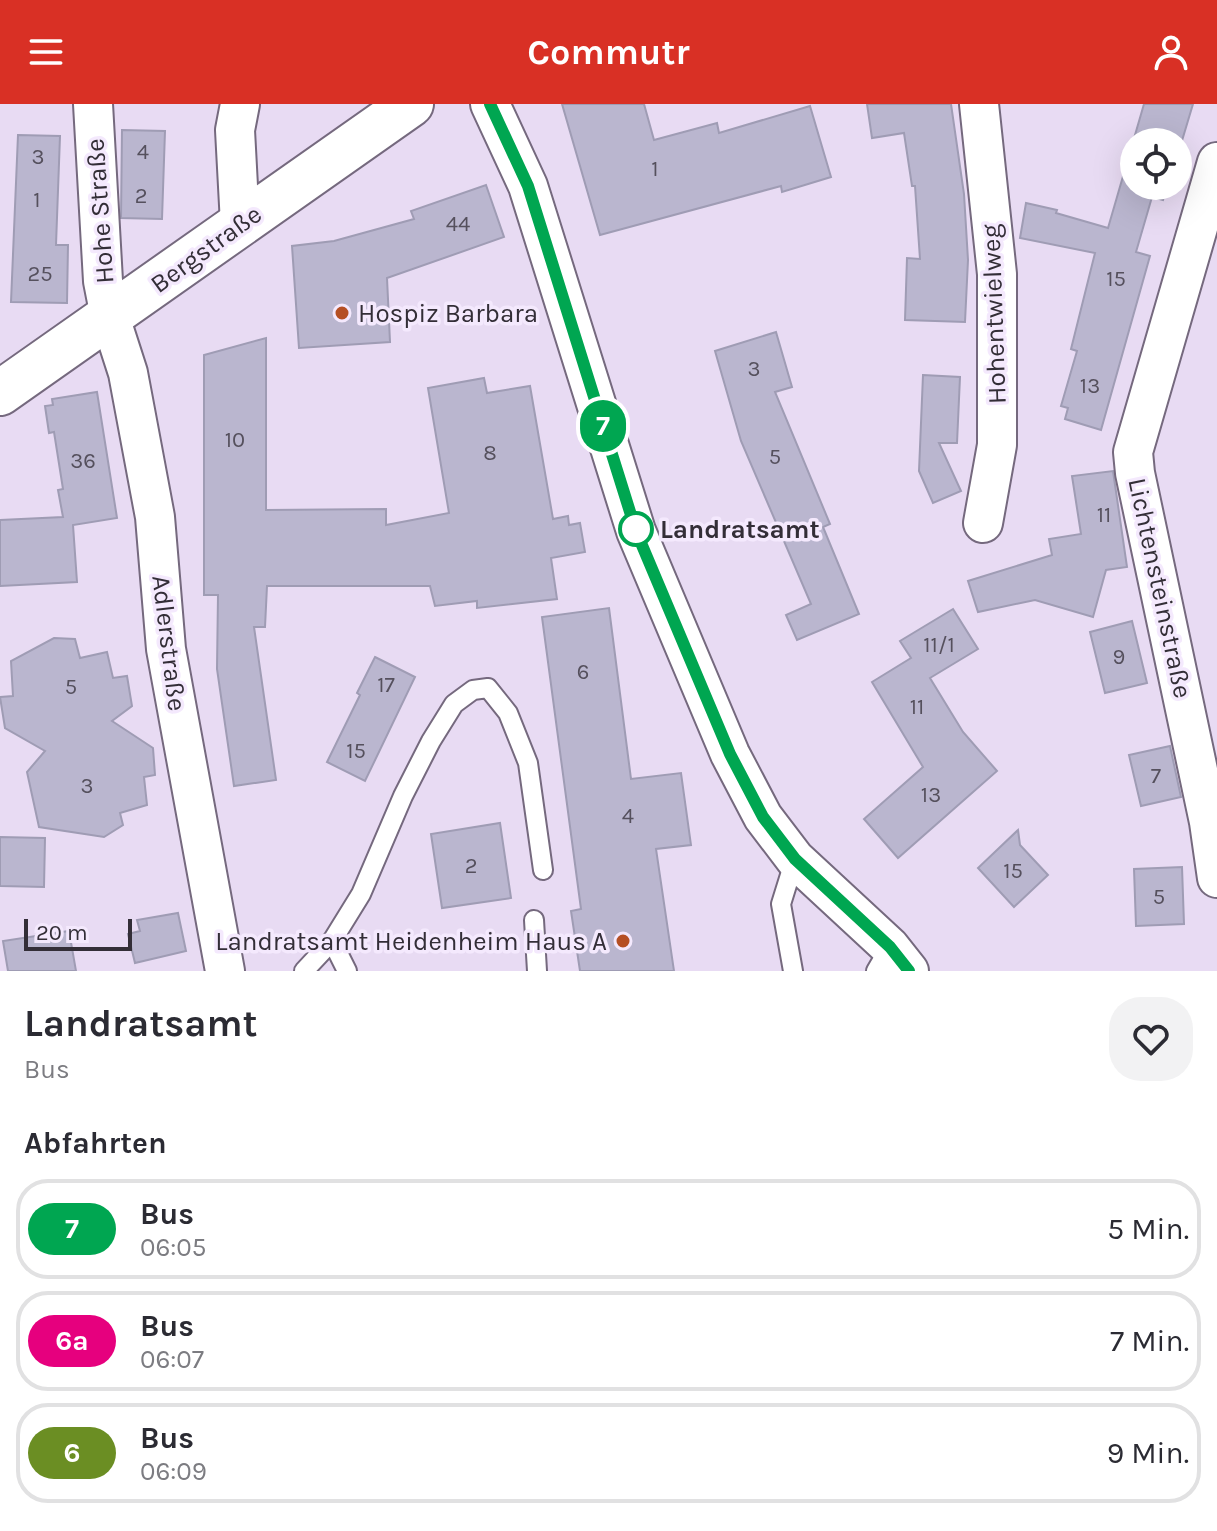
<!DOCTYPE html>
<html lang="de">
<head>
<meta charset="utf-8">
<style>
  :root { --surface:#fff; --page:#f2f2f3; --text:#2b2b33; --muted:#7c7c81; --line:#e1e1e2; --accent:#d93025 }
  body { margin:0; font-family:Karla,sans-serif; background:var(--page); color:var(--text); height:100vh; display:flex; flex-direction:column; font-size:30px; white-space:nowrap }
  * { box-sizing:border-box; margin:0 }
  p { font-size:26px; color:var(--muted) }
  .icon { flex:none; width:44px; height:44px; fill:none; stroke:currentColor; stroke-width:2; stroke-linecap:round; stroke-linejoin:round }
  .map { position:relative; height:867px; overflow:hidden }
  .panel { display:flex; flex-direction:column; background:var(--surface); flex:1 }
  .panel>* { flex:none }
  .badge { padding:0 16px; border-radius:26px; font-size:28px; line-height:52px }
  .controls { position:absolute; left:1120px; top:24px; display:grid; gap:16px }
  .controls a { display:grid; place-items:center; width:72px; height:72px; border-radius:50%; background:var(--surface); box-shadow:0 8px 32px #0002; font-size:40px }
  .scale { position:absolute; left:24px; bottom:20px; width:108px; box-sizing:border-box; padding-left:8px; border:4px solid #332e37; border-top:0; font-size:22px; line-height:28px; white-space:nowrap; color:#332e37; -webkit-text-stroke:6px #f4e9fd; paint-order:stroke }
  .map>.badge { position:absolute; translate:-50% -50%; box-shadow:0 0 0 4px #fff }
  h2 { padding:0 24px; font-size:30px; line-height:72px }
  .round { display:grid; place-items:center; flex:none; width:84px; height:84px; border-radius:32px; background:var(--page) }
  .head { display:flex; align-items:center; justify-content:space-between; height:136px; padding:0 24px }
  h1 { font-size:38px; font-weight:700; line-height:60px }
  ul { padding:0; list-style:none }
  li { display:flex; align-items:center; gap:24px; height:100px; margin:0 16px 12px; padding:0 8px; border:4px solid var(--line); border-radius:32px }
  li div { flex:1 }
  li b { display:block; font-size:30px }
  li em { font-style:normal }
  li .badge { min-width:88px; font-weight:700; text-align:center }
  header { display:flex; justify-content:space-between; align-items:center; height:104px; padding:0 24px; background:var(--accent); color:#fff; font-size:36px; font-weight:700 }
  .map>svg:first-child { display:block }
  .building { fill:#bab6cf; stroke:#9f9cb4; stroke-width:2 }
  .lines { fill:none; stroke-linecap:round; stroke-linejoin:round }
  .lane-casing { stroke:#75697e; stroke-width:22 }
  .street-casing { stroke:#75697e; stroke-width:42 }
  .secondary-casing { stroke:#75697e; stroke-width:48 }
  .lane { stroke:#fff; stroke-width:18 }
  .street { stroke:#fff; stroke-width:38 }
  .secondary { stroke:#fff; stroke-width:44 }
  .line-casing { stroke:#fff; stroke-width:18 }
  .line { stroke:#00a651; stroke-width:12 }
  .poi-dot { fill:#b54f24; stroke:#f4e9fd; stroke-width:3 }
  .stop-dot { fill:#fff; stroke:#00a651; stroke-width:4 }
  .labels { text-anchor:middle; dominant-baseline:central; stroke-width:7; stroke-linejoin:round; paint-order:stroke }
  .number-label { font-size:22px; fill:#55505d }
  .street-label { font-size:26px; fill:#332e37; stroke:#f4e9fd }
  .poi-label { font-size:26px; fill:#332e37; stroke:#f4e9fd; text-anchor:start }
  .stop-label { font-size:26px; font-weight:bold; fill:#332e37; stroke:#f4e9fd; text-anchor:start }
</style>
</head>
<body>
<header><svg class="icon" aria-label="menu" viewBox="0 0 24 24"><path d="M4 6h16M4 12h16M4 18h16"/></svg>Commutr<svg class="icon" aria-label="person" viewBox="0 0 24 24"><circle cx="12" cy="8" r="4"/><path d="M4 21q1-7 8-7t8 7"/></svg></header>
<div class="map">
<svg width="1217" height="867" viewBox="0 0 1217 867">
  <rect width="100%" height="100%" fill="#e8dbf3"/>
  <g class="building">
    <path d="M562 0H644L654 36 717 19 719 29 810 2 831 73 782 88 781 82 600 131Z"/>
    <path d="M867 0H951L964 90 968 156 965 218 905 216 907 154 920 155 915 82H912L904 29 872 34Z"/>
    <path d="M1144 0H1193L1178 50V38H1134V82H1167L1163 96 1152 93 1136 148 1150 152 1101 326 1065 315 1068 304 1061 302 1077 247 1071 245 1095 149 1020 134 1026 99 1057 106 1056 109 1108 124Z"/>
    <path d="M122 26 165 27 162 115 121 114Z"/>
    <path d="M18 31 60 32 56 141H68L67 199 11 198Z"/>
    <path d="M486 81 504 133 387 174 390 238 299 244 292 142 334 137 414 115 411 107Z"/>
    <path d="M776 228 792 283 775 288 830 420 823 423 859 510 797 536 786 511 811 500 741 337 715 247Z"/>
    <path d="M266 234V406L386 405V421L449 409 428 284 484 274 487 289 530 282 553 415 568 412 569 421 580 419 585 448 551 454 557 495 477 504V497L435 502 430 482H267L265 523H254L276 676 234 682 217 565 218 491H204V251Z"/>
    <path d="M923 271 960 273 957 339H939L961 387 933 399 919 367Z"/>
    <path d="M97 288 117 414 73 421 77 478 0 482V416L63 413 58 386 63 385 54 328 49 329 45 302 53 301 52 295Z"/>
    <path d="M1113 367 1127 463 1106 466 1093 513 1035 496 978 508 968 477 1052 451 1049 435 1081 430 1072 372Z"/>
    <path d="M609 504 631 675 681 669 691 741 656 745 674 867H580L571 807 581 805 542 513Z"/>
    <path d="M953 505 978 545 930 574 963 628 997 667 898 754 864 715 923 663 872 578 911 554 900 537Z"/>
    <path d="M1132 517 1147 579 1105 589 1090 528Z"/>
    <path d="M54 534 75 535 80 554 107 548 113 574 127 572 132 602 112 617 153 644 155 671 144 673 147 701 120 709 123 721 104 733 39 723 27 668 45 647 5 624 0 593 13 592 11 557Z"/>
    <path d="M375 553 415 573 365 677 327 658 360 591 357 589Z"/>
    <path d="M1170 642 1181 693 1141 702 1129 651Z"/>
    <path d="M500 719 511 794 442 804 431 730Z"/>
    <path d="M1018 726 1020 741 1048 771 1014 803 978 764Z"/>
    <path d="M0 733 45 734 44 783 0 782Z"/>
    <path d="M1182 763 1184 820 1136 822 1134 765Z"/>
    <path d="M178 809 186 847 135 859 128 830 140 827 137 816Z"/>
    <path d="M69 827 76 867H8L3 837Z"/>
  </g>
  <g class="lines">
    <defs>
      <g id="lane">
        <path d="M534 816 537 867"/>
        <path d="M332 837 347 867"/>
        <path d="M304 867 332 837 361 790 403 692 431 637 454 600 473 586 488 584 508 609 528 659 543 766"/>
        <path d="M793 867 781 800 795 755"/>
        <path d="M876 867 890 843"/>
      </g>
      <g id="street">
        <path d="M93 0 103 177 110 213 128 269 155 413 166 545 225 867"/>
        <path d="M490 0 528 82 636 427 730 650 763 713 795 755 890 843 909 867"/>
        <path d="M979 0 997 170V341L983 419"/>
        <path d="M1217 58 1133 348 1135 369 1209 718 1217 774"/>
        <path d="M240 120 235 26 240 0"/>
      </g>
      <path id="secondary" d="M0 289 411 0"/>
    </defs>
    <use href="#lane" class="lane-casing"/>
    <use href="#street" class="street-casing"/>
    <use href="#secondary" class="secondary-casing"/>
    <use href="#lane" class="lane"/>
    <use href="#street" class="street"/>
    <use href="#secondary" class="secondary"/>
  </g>
  <g class="lines">
    <defs>
      <path id="line" d="M490 0 528 82 636 427 730 650 763 713 795 755 890 843 909 867"/>
    </defs>
    <use href="#line" class="line-casing"/>
    <use href="#line" class="line"/>
  </g>
  <g class="poi-dot">
    <circle cx="342" cy="209" r="8"/>
    <circle cx="623" cy="837" r="8"/>
  </g>
  <circle class="stop-dot" cx="636" cy="425" r="16"/>
  <g class="labels">
    <g class="number-label">
      <text x="143" y="48">4</text>
      <text x="38" y="53">3</text>
      <text x="655" y="65">1</text>
      <text x="141" y="92">2</text>
      <text x="37" y="96">1</text>
      <text x="458" y="120">44</text>
      <text x="40" y="170">25</text>
      <text x="1116" y="175">15</text>
      <text x="754" y="265">3</text>
      <text x="1090" y="282">13</text>
      <text x="235" y="336">10</text>
      <text x="490" y="349">8</text>
      <text x="775" y="353">5</text>
      <text x="83" y="357">36</text>
      <text x="1104" y="411">11</text>
      <text x="939" y="541">11/1</text>
      <text x="1119" y="553">9</text>
      <text x="583" y="568">6</text>
      <text x="386" y="581">17</text>
      <text x="71" y="583">5</text>
      <text x="917" y="603">11</text>
      <text x="356" y="647">15</text>
      <text x="1156" y="672">7</text>
      <text x="87" y="682">3</text>
      <text x="931" y="691">13</text>
      <text x="628" y="712">4</text>
      <text x="471" y="762">2</text>
      <text x="1013" y="767">15</text>
      <text x="1159" y="793">5</text>
    </g>
    <g class="street-label">
      <text transform="translate(100 107) rotate(-94)">Hohe Straße</text>
      <text transform="translate(206 145) rotate(-36)">Bergstraße</text>
      <text transform="translate(994 210) rotate(-92)">Hohentwielweg</text>
      <text transform="translate(1160 484) rotate(78)">Lichtensteinstraße</text>
      <text transform="translate(169 539) rotate(83)">Adlerstraße</text>
    </g>
    <g class="poi-label">
      <text x="358" y="209">Hospiz Barbara</text>
      <text x="607" y="837" text-anchor="end">Landratsamt Heidenheim Haus A</text>
    </g>
    <g class="stop-label">
      <text x="660" y="425">Landratsamt</text>
    </g>
  </g>
</svg>
<div class="controls">
<a><svg class="icon" aria-label="locate" viewBox="0 0 24 24"><circle cx="12" cy="12" r="6"/><path d="M12 2v4M12 18v4M2 12h4M18 12h4"/></svg></a>
</div>
<div class="scale">20 m</div>
<b class="badge" style="left:603px;top:322px;background:#00a651;color:#fff">7</b>
</div>
<section class="panel">
<div class="head"><div><h1>Landratsamt</h1><p>Bus</p></div><a class="round"><svg class="icon" aria-label="heart" viewBox="0 0 24 24"><path d="M12 20l-8-8c-3-5 5-10 8-4 3-6 11-1 8 4z"/></svg></a></div>
<h2>Abfahrten</h2>
<ul>
<li><span class="badge" style="background:#00a651;color:#fff">7</span><div><b>Bus</b><p>06:05</p></div><em>5 Min.</em></li>
<li><span class="badge" style="background:#e6007e;color:#fff">6a</span><div><b>Bus</b><p>06:07</p></div><em>7 Min.</em></li>
<li><span class="badge" style="background:#6b8e23;color:#fff">6</span><div><b>Bus</b><p>06:09</p></div><em>9 Min.</em></li>
</ul>
</section>
</body>
</html>
